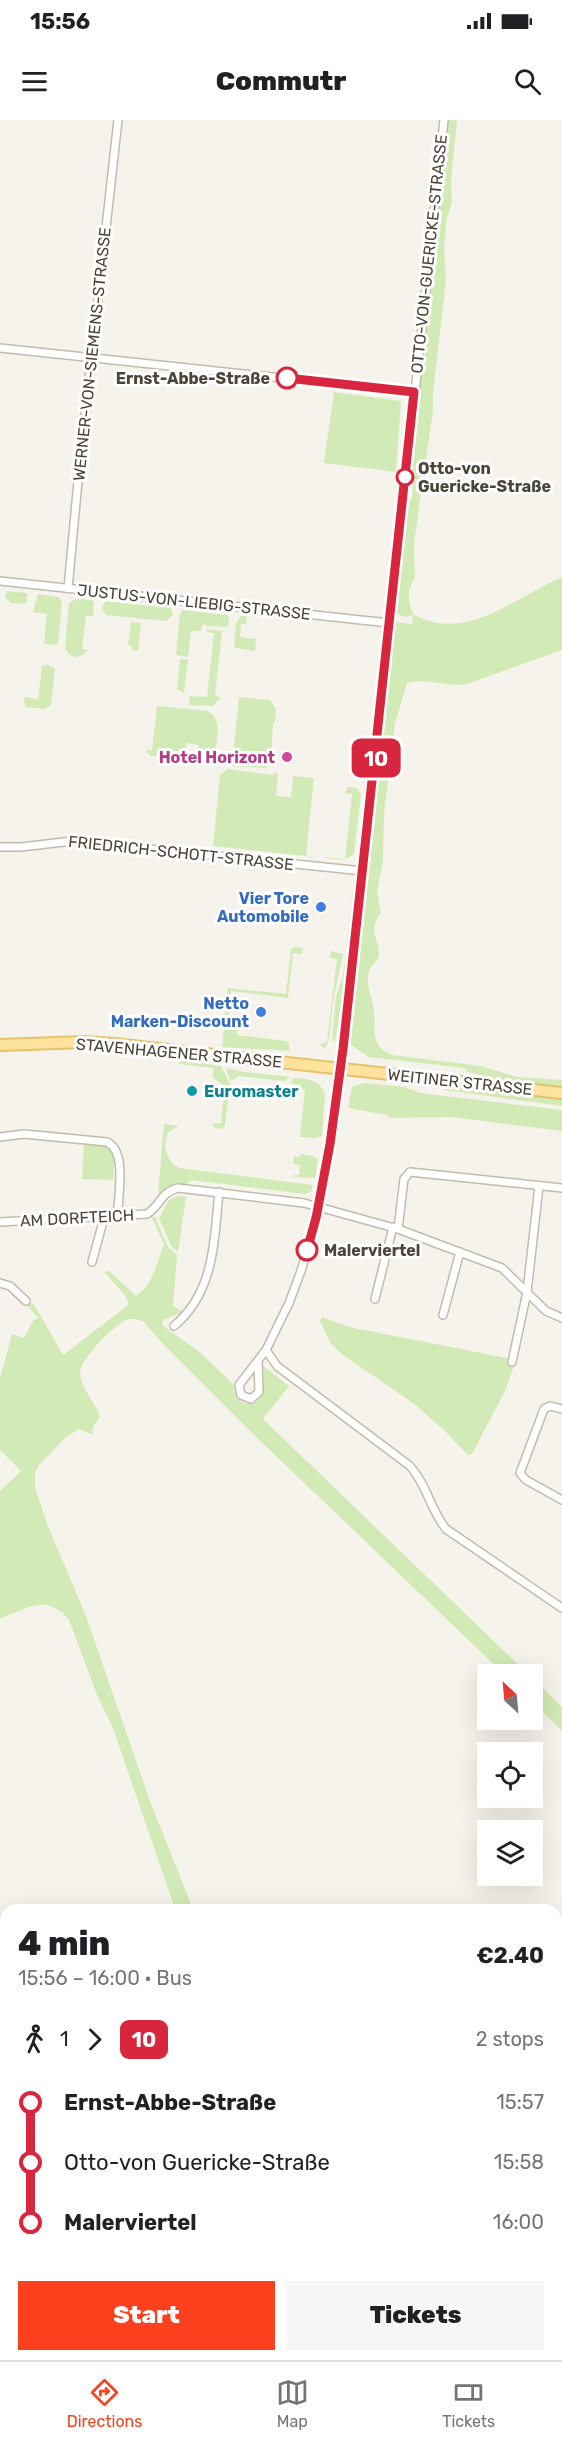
<!DOCTYPE html>
<html lang="en">
<head>
<meta charset="utf-8">
<style>
  :root { --surface:#fff; --page:#f6f6f6; --text:#202124; --muted:#757577; --line:#e0e0e0; --accent:#fc3f1d }
  body { margin:0; font-family:Rubik,sans-serif; background:var(--page); color:var(--text); height:100vh; display:flex; flex-direction:column; font-size:22px; white-space:nowrap }
  * { box-sizing:border-box; margin:0 }
  p { font-size:20px; color:var(--muted) }
  .icon { flex:none; width:33px; height:33px; fill:none; stroke:currentColor; stroke-width:2; stroke-linecap:round; stroke-linejoin:round }
  .map { position:relative; flex:1; overflow:hidden }
  .drawer { position:absolute; left:0px; top:1784px; width:562px; height:458px; display:flex; flex-direction:column; background:var(--surface); border-radius:18px 18px 0 0; box-shadow:0 6px 24px #0002 }
  .drawer>* { flex:none }
  .badge { padding:0 12px; border-radius:9px; font-size:21px; line-height:39px }
  .needle { width:39px; rotate:334deg }
  .controls { position:absolute; left:477px; top:1544px; display:grid; gap:12px }
  .controls a { display:grid; place-items:center; width:66px; height:66px; border-radius:0px; background:var(--surface); box-shadow:0 6px 24px #0002; font-size:30px }
  .map>.badge { position:absolute; translate:-50% -50%; box-shadow:0 0 0 3px #fff }
  .legs { display:flex; align-items:center; gap:9px; height:66px; padding:0 18px; font-size:20px }
  .legs p { margin-inline-start:auto }
  .headline { display:flex; align-items:center; justify-content:space-between; height:102px; padding:0 18px }
  h1 { font-size:33px; font-weight:800; line-height:45px }
  .cta { display:flex; gap:12px; margin-top:auto; padding:12px 18px }
  .cta a { flex:1; height:69px; border-radius:0px; background:var(--accent); color:#fff; font-size:24px; font-weight:800; line-height:69px; text-align:center }
  .cta a+a { background:var(--page); color:var(--text) }
  ul { padding:0 18px; list-style:none }
  li { display:flex; align-items:center; gap:21px; height:60px; font-size:22px }
  li i { display:grid; place-items:center; width:9px; height:100%; margin:0 8px; background:currentColor }
  li i::after { content:''; width:15px; height:15px; margin:-8px; border:4px solid; border-radius:50%; background:var(--surface) }
  li p { margin-inline-start:auto }
  li:first-child i { background:linear-gradient(#0000 50%,currentColor 0) }
  li:last-child i { background:linear-gradient(currentColor 50%,#0000 0) }
  .status { display:flex; justify-content:space-between; align-items:center; height:42px; padding:0 30px; background:var(--surface); direction:ltr }
  .status svg { height:16px; fill:currentColor }
  header { display:flex; justify-content:space-between; align-items:center; height:78px; padding:0 18px; background:var(--surface); font-size:27px; font-weight:800 }
  .dock { display:flex; justify-content:space-around; align-items:center; height:84px; border-top:2px solid var(--line); background:var(--surface); font-size:16px; color:var(--muted) }
  .dock a { display:grid; justify-items:center; gap:3px }
  .dock .selected { color:var(--accent) }
  .map>svg:first-child { display:block }
  .green { fill:#d2eab5 }
  .lines { fill:none; stroke-linecap:round; stroke-linejoin:round }
  .street-casing { stroke:#c2bbae; stroke-width:10 }
  .primary-casing { stroke:#e6c16a; stroke-width:14 }
  .street { stroke:#fff; stroke-width:7 }
  .primary { stroke:#ffe39c; stroke-width:10 }
  .line-1-casing { stroke:#fff; stroke-width:14 }
  .line-1 { stroke:#d7263d; stroke-width:9 }
  .stop-1-dot { fill:#fff; stroke:#d7263d; stroke-width:3 }
  .hotel-dot { fill:#d1479c; stroke:#fff; stroke-width:2 }
  .shop-dot { fill:#3f7fe0; stroke:#fff; stroke-width:2 }
  .culture-dot { fill:#0f9aa8; stroke:#fff; stroke-width:2 }
  .labels { text-anchor:middle; dominant-baseline:central; stroke-width:6; stroke-linejoin:round; paint-order:stroke }
  .street-label { font-size:16px; fill:#4b4439; stroke:#fff }
  .stop-label { font-size:16px; font-weight:bold; fill:#4b4439; stroke:#fff; text-anchor:start }
  .hotel-label { font-size:16px; font-weight:bold; fill:#b23c85; stroke:#fff; text-anchor:end }
  .shop-label { font-size:16px; font-weight:bold; fill:#366cbe; stroke:#fff; text-anchor:end }
  .culture-label { font-size:16px; font-weight:bold; fill:#0d838f; stroke:#fff; text-anchor:start }
</style>
</head>
<body>
<div class="status"><b>15:56</b><svg viewBox="0 0 49 12"><path d="M0 12V9h3v3zM5 12V6h3v6zM10 12V3h3v9zM15 12V0h3v12zM26 1h20v11H26zM47 4h2v5h-2z"/></svg></div>
<header><svg class="icon" aria-label="menu" viewBox="0 0 24 24"><path d="M4 6h16M4 12h16M4 18h16"/></svg>Commutr<svg class="icon" aria-label="search" viewBox="0 0 24 24"><circle cx="10" cy="10" r="6"/><path d="M15 15l6 6"/></svg></header>
<div class="map">
<svg width="562" height="2240" viewBox="0 0 562 2240">
  <rect width="100%" height="100%" fill="#f6f3ec"/>
  <g class="green">
    <path d="M448 0H457L451 61 452 82 447 98 444 127 446 161 433 272V291L414 423 415 457 409 470V482L413 494C465 524 516 477 562 457V530L464 565C445 566 427 558 407 563L395 603 384 694 383 742 377 771 381 793C368 810 377 814 379 832 380 841 371 844 369 852 365 867 373 878 374 892 376 903 372 914 378 924 380 930 387 932 392 935L481 946 517 957 562 960V968L500 961 466 951 465 948 369 937 351 925 354 872 395 502 412 504 413 495 405 497 396 494 408 381 412 378 414 356 411 353Z"/>
    <path d="M334 272 401 281 396 352 324 343Z"/>
    <path d="M7 471 27 473V482L24 484 10 483 5 476Z"/>
    <path d="M38 474 58 477 62 482 58 525 44 524 47 494 33 492Z"/>
    <path d="M76 479 92 480 94 483 93 496H86L82 529 88 530C80 539 70 540 65 528L69 483Z"/>
    <path d="M105 481 171 488 173 495 166 501 106 495 102 489Z"/>
    <path d="M183 490 227 495 229 498 228 507 207 506 203 503 201 511H191L188 537 176 535 180 494Z"/>
    <path d="M241 496H247L246 504H241L240 517 256 519 255 531 236 528 234 526 236 503Z"/>
    <path d="M131 502 141 503 138 531 132 530V526L128 525Z"/>
    <path d="M207 509 228 512H222L215 576 221 577 213 586 189 585 190 576 207 577 214 513 207 512Z"/>
    <path d="M381 514H383L384 519 369 656 366 657Z"/>
    <path d="M180 539 188 540 184 573 177 569Z"/>
    <path d="M48 545 55 548 51 585 44 589 25 587 24 577 38 579 42 546Z"/>
    <path d="M239 577 270 580 276 589 275 602 273 603 271 643 265 648 232 646Z"/>
    <path d="M157 586 207 591C224 598 216 620 215 635L206 643 196 642 192 635 187 634 197 635 199 625 186 623 185 635 181 639 150 636 146 630H152Z"/>
    <path d="M228 649 273 655V653H278L276 676 291 677 293 656 314 658 306 735 314 737 213 726 220 655Z"/>
    <path d="M348 667 356 668 361 674 354 733C346 743 333 739 321 737L345 739 352 674 345 673Z"/>
    <path d="M354 759 358 766 351 821 347 823Z"/>
    <path d="M295 827 303 828 302 834 293 833 288 878 231 871 227 909 237 910V915L286 921 289 923V929L291 931 222 927 228 868 286 874 291 829Z"/>
    <path d="M331 831 343 834C341 849 336 863 334 877 330 894 333 914 325 929L320 924 327 922 337 839 330 838Z"/>
    <path d="M346 835 348 839 335 922 332 919 336 876 342 860Z"/>
    <path d="M180 940 221 946 230 964 225 1005 223 1009 215 1008 212 1004 221 1003 225 966 213 958V948L179 944Z"/>
    <path d="M227 948 244 952 290 957 284 961 239 956 231 961 227 953Z"/>
    <path d="M293 958C308 959 319 959 325 974L322 1016 315 1018 300 1017 305 971 300 966 291 963Z"/>
    <path d="M364 963 405 967 420 973 562 990V1011L451 997 389 998 387 995 348 988 352 967Z"/>
    <path d="M464 967 562 977V986L444 970 445 968Z"/>
    <path d="M164 1004 179 1006 168 1012C162 1026 166 1040 179 1048L313 1065 311 1072 304 1074 191 1060 186 1065 168 1067 158 1075Z"/>
    <path d="M84 1023 107 1025 115 1033 113 1060 82 1059Z"/>
    <path d="M301 1034 314 1036 318 1040 315 1058 293 1057 294 1055H299L300 1045 293 1044 294 1036 300 1037Z"/>
    <path d="M178 1076 186 1077 178 1132 171 1126 159 1098 169 1080Z"/>
    <path d="M151 1096 155 1097 168 1127 177 1135 173 1186 183 1192 165 1199 162 1202 163 1206 201 1233 233 1264 236 1277 243 1283 253 1284C267 1276 264 1261 263 1246L289 1266 263 1299 528 1554H504L252 1313 164 1225 143 1201C138 1200 133 1198 129 1199 115 1203 79 1240 80 1254 82 1271 96 1282 100 1297 95 1304 91 1307 93 1315L79 1309 65 1318 39 1345 35 1352V1368L48 1406 86 1496 151 1684 193 1789H175L113 1608 97 1575 69 1500C47 1473 27 1488 0 1499V1371L21 1351 0 1330V1258L12 1214 24 1218 33 1201 38 1198 26 1184 29 1180 35 1186 63 1235 127 1186 129 1183 124 1174 104 1152 109 1151 136 1176C153 1165 157 1143 164 1124Z"/>
    <path d="M322 1197 349 1207 516 1240 505 1271 472 1334 468 1335 443 1309 413 1283 343 1235 331 1224 320 1201Z"/>
    <path d="M533 1558 562 1587V1611L533 1582Z"/>
  </g>
  <g class="lines">
    <defs>
      <g id="street">
        <path d="M0 228 414 272"/>
        <path d="M0 461 389 503"/>
        <path d="M68 468 80 340 118 0"/>
        <path d="M0 727H21L72 721 363 751"/>
        <path d="M0 1017 24 1014 107 1022C128 1032 117 1076 118 1097"/>
        <path d="M0 1102 147 1094C160 1086 161 1072 178 1068L304 1083 398 1109 502 1148 546 1191 562 1198"/>
        <path d="M398 1109 404 1059 410 1052 562 1068"/>
        <path d="M92 1142 104 1098"/>
        <path d="M0 1163 10 1166 26 1181"/>
        <path d="M375 1179 393 1107"/>
        <path d="M443 1195 460 1132"/>
        <path d="M174 1206C215 1172 214 1120 219 1072"/>
        <path d="M266 1230 277 1246 410 1346C427 1365 430 1389 446 1409L562 1488"/>
        <path d="M258 1241 259 1272 251 1279 241 1275 239 1265 266 1230 289 1183 301 1151 316 1098 333 1005 373 667 444 0"/>
        <path d="M512 1242 527 1172 539 1066"/>
        <path d="M562 1289 550 1286 544 1289 520 1353 526 1360 562 1380"/>
      </g>
      <path id="primary" d="M0 925 84 922 114 924 562 973"/>
    </defs>
    <use href="#street" class="street-casing"/>
    <use href="#primary" class="primary-casing"/>
    <use href="#street" class="street"/>
    <use href="#primary" class="primary"/>
  </g>
  <g class="lines">
    <defs>
      <path id="line-1" d="M287 258 414 272 343 929 330 1024 316 1098 307 1130"/>
    </defs>
    <use href="#line-1" class="line-1-casing"/>
    <use href="#line-1" class="line-1"/>
  </g>
  <g class="stop-1-dot">
    <circle cx="287" cy="258" r="10"/>
    <circle cx="405" cy="357" r="8"/>
    <circle cx="307" cy="1130" r="10"/>
  </g>
  <circle class="hotel-dot" cx="287" cy="637" r="6"/>
  <g class="shop-dot">
    <circle cx="321" cy="787" r="6"/>
    <circle cx="261" cy="892" r="6"/>
  </g>
  <circle class="culture-dot" cx="192" cy="971" r="6"/>
  <g class="labels">
    <g class="street-label">
      <text transform="translate(429 134) rotate(-84)">OTTO-VON-GUERICKE-STRASSE</text>
      <text transform="translate(92 234) rotate(-84)">WERNER-VON-SIEMENS-STRASSE</text>
      <text transform="translate(194 482) rotate(6)">JUSTUS-VON-LIEBIG-STRASSE</text>
      <text transform="translate(181 733) rotate(6)">FRIEDRICH-SCHOTT-STRASSE</text>
      <text transform="translate(179 933) rotate(5)">STAVENHAGENER STRASSE</text>
      <text transform="translate(460 962) rotate(6)">WEITINER STRASSE</text>
      <text transform="translate(77 1098) rotate(-3)">AM DORFTEICH</text>
    </g>
    <g class="stop-label">
      <text x="270" y="258" text-anchor="end">Ernst-Abbe-Straße</text>
      <text x="418" y="348">Otto-von<tspan x="418" dy="18">Guericke-Straße</tspan></text>
      <text x="324" y="1130">Malerviertel</text>
    </g>
    <g class="hotel-label">
      <text x="275" y="637">Hotel Horizont</text>
    </g>
    <g class="shop-label">
      <text x="309" y="778">Vier Tore<tspan x="309" dy="18">Automobile</tspan></text>
      <text x="249" y="883">Netto<tspan x="249" dy="18">Marken-Discount</tspan></text>
    </g>
    <g class="culture-label">
      <text x="204" y="971">Euromaster</text>
    </g>
  </g>
</svg>
<div class="controls">
<a><svg class="needle" viewBox="-14 -14 28 28"><path d="M0-13l5 13h-10z" fill="#e53935"/><path d="M0 13l5-13h-10z" fill="#757577"/></svg></a>
<a><svg class="icon" aria-label="locate" viewBox="0 0 24 24"><circle cx="12" cy="12" r="6"/><path d="M12 2v4M12 18v4M2 12h4M18 12h4"/></svg></a>
<a><svg class="icon" aria-label="layers" viewBox="0 0 24 24"><path d="M12 4l9 5-9 5-9-5zM3 14l9 5 9-5"/></svg></a>
</div>
<b class="badge" style="left:376px;top:638px;background:#d7263d;color:#fff">10</b>
<section class="drawer">
<div class="headline"><div><h1>4 min</h1><p>15:56 – 16:00 · Bus</p></div><b>€2.40</b></div>
<div class="legs"><svg class="icon" aria-label="walk" viewBox="0 0 24 24"><circle cx="13" cy="4" r="2"/><path d="M13 8l-2 6 4 7M11 14l-3 7M7 12l3-4h3l4 4"/></svg>1<svg class="icon" aria-label="forward" viewBox="0 0 24 24"><path d="M9 5l7 7-7 7"/></svg><b class="badge" style="background:#d7263d;color:#fff">10</b><p>2 stops</p></div>
<ul>
<li><i style="color:#d7263d"></i><b>Ernst-Abbe-Straße</b><p>15:57</p></li>
<li><i style="color:#d7263d"></i><span>Otto-von Guericke-Straße</span><p>15:58</p></li>
<li><i style="color:#d7263d"></i><b>Malerviertel</b><p>16:00</p></li>
</ul>
<div class="cta"><a>Start</a><a>Tickets</a></div>
</section>
</div>
<nav class="dock">
<a class="selected"><svg class="icon" aria-label="directions" viewBox="0 0 24 24"><path d="M12 3l9 9-9 9-9-9zM9 14v-3h6M13 9l2 2-2 2"/></svg>Directions</a>
<a><svg class="icon" aria-label="map" viewBox="0 0 24 24"><path d="M3 6l6-2 6 2 6-2v14l-6 2-6-2-6 2zM9 4v14M15 6v14"/></svg>Map</a>
<a><svg class="icon" aria-label="tickets" viewBox="0 0 24 24"><path d="M3 7h18v10H3zM15 7v10"/></svg>Tickets</a>
</nav>
</body>
</html>
